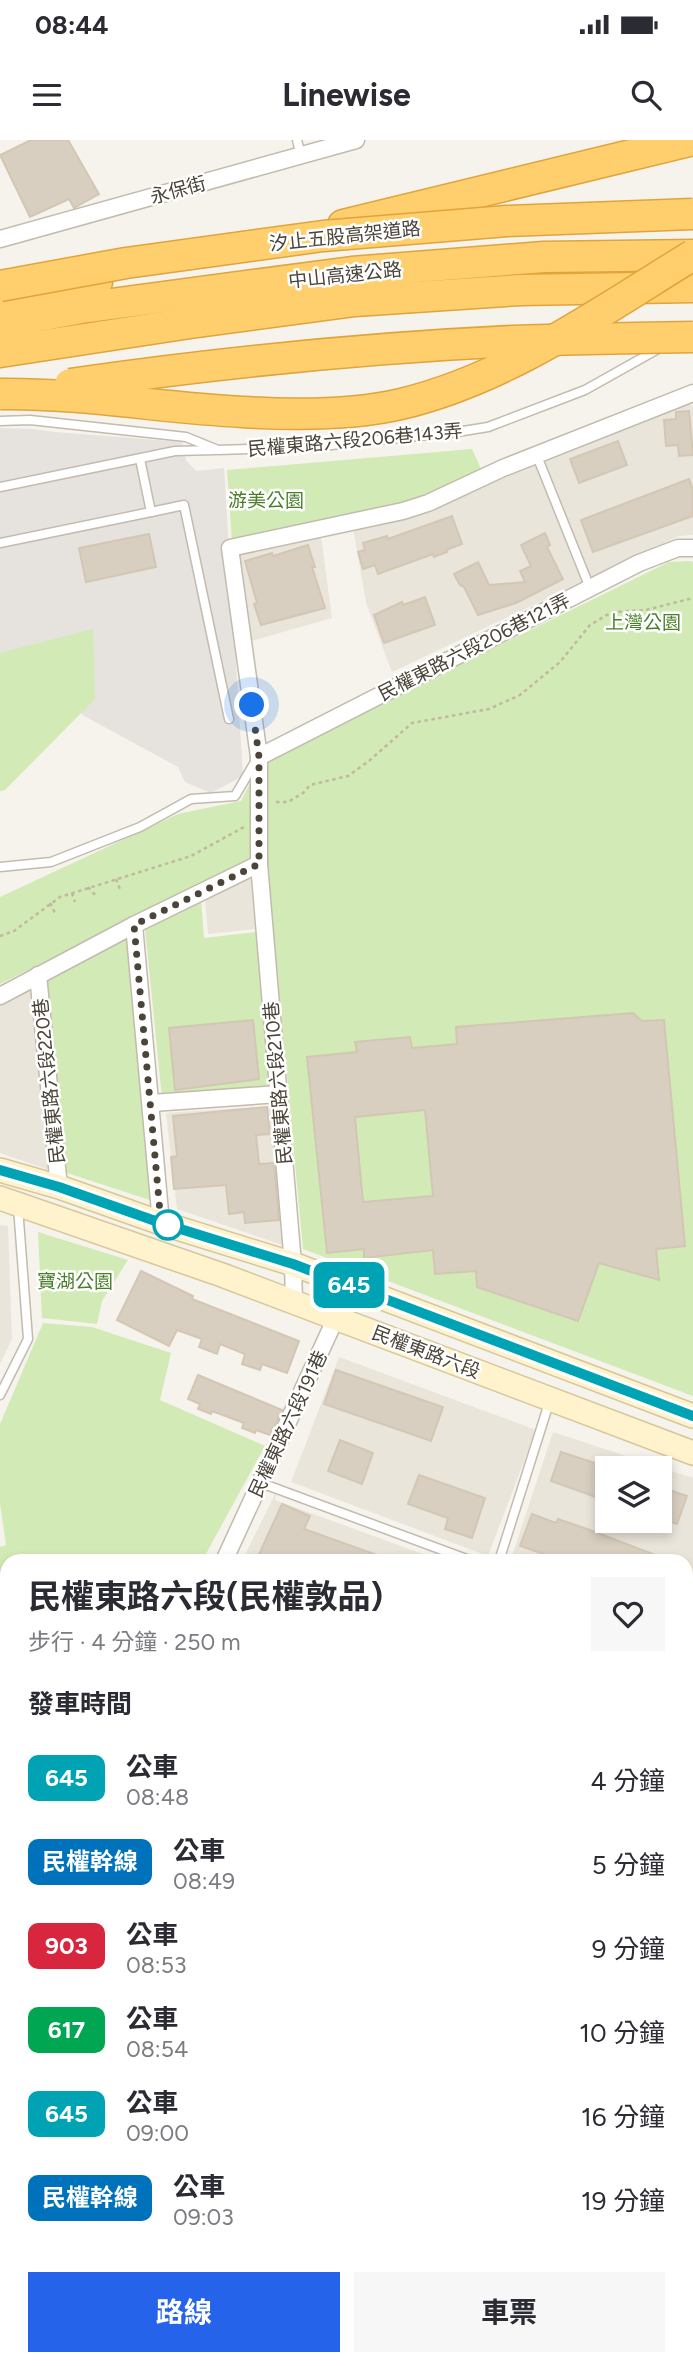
<!DOCTYPE html>
<html lang="zh-TW">
<head>
<meta charset="utf-8">
<style>
  :root { --surface:#fff; --page:#f7f7f7; --text:#2b2b33; --muted:#7c7c81; --accent:#2563eb }
  body { margin:0; font-family:Figtree,"Noto Sans TC",sans-serif; background:var(--page); color:var(--text); height:100vh; display:flex; flex-direction:column; font-size:26px; white-space:nowrap }
  * { box-sizing:border-box; margin:0 }
  p { font-size:23px; color:var(--muted) }
  .icon { flex:none; width:38px; height:38px; fill:none; stroke:currentColor; stroke-width:2; stroke-linecap:round; stroke-linejoin:round }
  .map { position:relative; flex:1; overflow:hidden }
  .drawer { position:absolute; left:0px; top:1414px; width:693px; height:812px; display:flex; flex-direction:column; background:var(--surface); border-radius:21px 21px 0 0; box-shadow:0 4px 10px #0003 }
  .drawer>* { flex:none }
  .badge { padding:0 14px; border-radius:10px; font-size:24px; line-height:46px }
  .buttons { position:absolute; left:595px; top:1316px; display:grid; gap:14px }
  .buttons a { display:grid; place-items:center; width:77px; height:77px; border-radius:0px; background:var(--surface); box-shadow:0 4px 10px #0003; font-size:35px }
  .you { position:absolute; width:35px; height:35px; margin:-18px; border:5px solid #fff; border-radius:50%; background:#1a73e8; box-shadow:0 0 0 10px #1a73e833 }
  .map>.badge { position:absolute; translate:-50% -50%; box-shadow:0 0 0 4px #fff }
  h2 { padding:0 28px; font-size:26px; line-height:63px }
  .round { display:grid; place-items:center; flex:none; width:74px; height:74px; border-radius:0px; background:var(--page) }
  .summary { display:flex; align-items:center; justify-content:space-between; height:119px; padding:0 28px }
  h1 { font-size:33px; font-weight:700; line-height:52px }
  .action { display:flex; gap:14px; margin-top:auto; padding:14px 28px }
  .action a { flex:1; height:80px; border-radius:0px; background:var(--accent); color:#fff; font-size:28px; font-weight:700; line-height:80px; text-align:center }
  .action a+a { background:var(--page); color:var(--text) }
  ul { padding:0; list-style:none }
  li { display:flex; align-items:center; gap:21px; height:84px; padding:0 28px }
  li div { flex:1 }
  li b { display:block; font-size:26px }
  li em { font-style:normal }
  li .badge { min-width:77px; font-weight:700; text-align:center }
  .status { display:flex; justify-content:space-between; align-items:center; height:49px; padding:0 35px; background:var(--surface); direction:ltr }
  .status svg { height:19px; fill:currentColor }
  header { display:flex; justify-content:space-between; align-items:center; height:91px; padding:0 28px; background:var(--surface); font-size:32px; font-weight:700 }
  .map>svg:first-child { display:block }
  .residential { fill:#eae5da; fill-rule:evenodd }
  .industrial { fill:#e6e2dd }
  .education { fill:#efe8d6 }
  .green { fill:#d2eab5 }
  .building { fill:#d8cfc1; stroke:#d3c7b4; stroke-width:2; fill-rule:evenodd }
  .lines { fill:none; stroke-linecap:round; stroke-linejoin:round }
  .service-casing { stroke:#c2bbae; stroke-width:11 }
  .minor-casing { stroke:#c2bbae; stroke-width:19 }
  .secondary-casing { stroke:#d6c79b; stroke-width:26 }
  .motorway-casing { stroke:#e0a43c; stroke-width:33 }
  .path { stroke:#c4b79f; stroke-width:2.5; stroke-dasharray:3.5 3.5; stroke-linecap:butt }
  .service { stroke:#fff; stroke-width:8 }
  .minor { stroke:#fff; stroke-width:16 }
  .secondary { stroke:#fff3cd; stroke-width:23 }
  .motorway { stroke:#ffcf6e; stroke-width:30 }
  .motorway-bridge-casing { stroke:#e0a43c; stroke-width:33; stroke-linecap:butt }
  .motorway-bridge { stroke:#ffcf6e; stroke-width:30 }
  .line-casing { stroke:#fff; stroke-width:16 }
  .line { stroke:#00a3b4; stroke-width:10 }
  .walk { stroke:#4b4439; stroke-width:7; stroke-dasharray:0 12.6 }
  .stop-dot { fill:#fff; stroke:#00a3b4; stroke-width:3.5 }
  .labels { text-anchor:middle; dominant-baseline:central; stroke-width:5; stroke-linejoin:round; paint-order:stroke }
  .street-label { font-size:19px; fill:#4b4439; stroke:#fff }
  .park-label { font-size:19px; fill:#4a7f2a; stroke:#fff }
</style>
</head>
<body>
<div class="status"><b>08:44</b><svg viewBox="0 0 49 12"><path d="M0 12V9h3v3zM5 12V6h3v6zM10 12V3h3v9zM15 12V0h3v12zM26 1h20v11H26zM47 4h2v5h-2z"/></svg></div>
<header><svg class="icon" aria-label="menu" viewBox="0 0 24 24"><path d="M4 6h16M4 12h16M4 18h16"/></svg>Linewise<svg class="icon" aria-label="search" viewBox="0 0 24 24"><circle cx="10" cy="10" r="6"/><path d="M15 15l6 6"/></svg></header>
<div class="map">
<svg width="693" height="2226" viewBox="0 0 693 2226">
  <rect width="100%" height="100%" fill="#f6f3ec"/>
  <g class="residential">
    <path d="M683 263 693 266V395L679 396 392 532 366 463 353 388 428 373 508 333 540 322Z"/>
    <path d="M321 396 332 478 248 502 237 414Z"/>
    <path d="M250 733 255 789 208 794 205 757Z"/>
    <path d="M32 844 52 1031 0 1013V860Z"/>
    <path d="M270 966 282 1105 177 1069 166 973Z"/>
    <path d="M0 1085 8 1086 12 1199 0 1224Z"/>
    <path d="M339 1217 536 1290 488 1416 291 1342Z"/>
    <path d="M553 1292 693 1338V1478L686 1475V1421H519L511 1419ZM607 1328H660V1381H607Z"/>
    <path d="M277 1350 275 1360 442 1421H242Z"/>
    <path d="M686 1510 693 1513V1696H686Z"/>
  </g>
  <path class="industrial" d="M0 288 33 289 55 292 182 302 186 320 196 331 224 328 243 636 211 653 185 642 178 627 84 576 44 535 0 543Z"/>
  <path class="education" d="M686 1722H693V2226H24V2219H686Z"/>
  <g class="green">
    <path d="M472 309 482 331 418 361 232 402 227 330Z"/>
    <path d="M688 421 693 422V1256L303 1109 266 712 0 844V757L178 674 241 661 261 622 669 422Z"/>
    <path d="M93 489 95 559 5 650 0 651V513Z"/>
    <path d="M201 759 204 798 256 792 270 949 162 958 145 788Z"/>
    <path d="M134 794 159 1063 67 1033 45 838Z"/>
    <path d="M38 1092 128 1120 102 1161 97 1184 42 1178Z"/>
    <path d="M43 1183 92 1187 171 1213 160 1260 265 1306 202 1421H7V1613L0 1616V1407L6 1405 0 1363V1284Z"/>
    <rect x="686" y="1722" width="7" height="248"/>
    <path d="M693 2009V2209L686 2210V2010Z"/>
    <path d="M38 2219H275L276 2226H38Z"/>
    <rect x="345" y="2219" width="45" height="7"/>
    <path d="M435 2219H560L476 2226H436Z"/>
  </g>
  <g class="building">
    <path d="M31 0H68L99 54 74 68 69 59 30 77 0 15Z"/>
    <path d="M689 271 693 315 679 316 678 305 666 306 664 280 676 279V272Z"/>
    <path d="M618 301 627 325 579 343 570 319Z"/>
    <path d="M689 339 693 350V376L593 412 581 380Z"/>
    <path d="M452 376 462 404 446 410 447 412 434 417 433 414 378 434 375 425 363 429 358 412 365 410 363 403 387 396 388 399Z"/>
    <path d="M545 393 550 405 547 407 563 439 516 463 478 475 464 447 460 445 454 434 478 422 489 445 525 442 520 431 531 426 521 405Z"/>
    <path d="M149 394 156 427 86 442 79 408Z"/>
    <path d="M308 405 315 427H312L325 468 261 485 254 464 257 463 245 421 272 413 273 416Z"/>
    <path d="M425 457 435 485 384 503 374 475 402 462 403 465Z"/>
    <path d="M633 873 642 881 664 880 685 1106 656 1109 659 1140 599 1123 578 1181 477 1147 476 1131 435 1134 433 1110 364 1118V1109L327 1113 307 917 357 912 355 902 410 897 412 908 457 904 456 887ZM425 970 433 1056 363 1062 355 977Z"/>
    <path d="M253 880 259 939 175 950 169 888Z"/>
    <path d="M267 967 270 994 256 995 259 1024 274 1023 279 1080 245 1083 244 1072 229 1074 226 1045 174 1049 171 1017 177 1016 173 976Z"/>
    <path d="M141 1131 193 1156 192 1159 299 1201 287 1233 262 1224 260 1230 242 1224 245 1214 220 1204 217 1214 199 1207 202 1199 177 1190 169 1206 117 1180Z"/>
    <path d="M336 1230 443 1267 431 1301 324 1264Z"/>
    <path d="M198 1235 282 1270 270 1295 256 1290 255 1293 242 1288 244 1283 212 1271 211 1274 198 1269 200 1264 188 1259Z"/>
    <path d="M340 1300 373 1313 362 1344 328 1331Z"/>
    <path d="M561 1312 607 1327V1361L551 1341Z"/>
    <path d="M419 1335 485 1358 472 1398 445 1389 448 1378 408 1364Z"/>
    <path d="M660 1347 687 1356 677 1384 660 1378Z"/>
    <path d="M282 1364 310 1376 304 1389 388 1419V1421H256Z"/>
    <path d="M532 1374 556 1383 558 1379 587 1389 666 1419 665 1421H563L532 1410 520 1406Z"/>
  </g>
  <g class="lines">
    <defs>
      <g id="service">
        <path d="M297 0 301 16"/>
        <path d="M0 281 30 280 186 297 218 310 312 307 457 292 488 287 585 250 658 209"/>
        <path d="M537 316 590 448"/>
        <path d="M140 319 151 372 184 365 229 579"/>
        <path d="M0 347 175 311 215 310"/>
        <path d="M0 403 151 372"/>
        <path d="M0 727 51 722 140 687 191 659 235 656 255 622"/>
        <path d="M0 1255 28 1199 18 1067"/>
        <path d="M261 1343 472 1421"/>
        <path d="M499 1421 550 1260"/>
        <path d="M686 1502 693 1505"/>
        <path d="M0 1645 7 1639"/>
        <path d="M686 1660 693 1661"/>
        <path d="M686 1706H693"/>
        <path d="M686 1985 693 1984"/>
        <path d="M412 2219V2226"/>
      </g>
      <g id="minor">
        <path d="M0 99 356 0"/>
        <path d="M259 617 639 423 678 408H693"/>
        <path d="M134 785 161 1083"/>
        <path d="M38 835 59 1047"/>
        <path d="M0 856 134 785 259 724"/>
        <path d="M152 963 279 954"/>
        <path d="M294 1162 293 1124 259 724V617L230 408 403 371 428 363 503 328 693 253"/>
        <path d="M224 1421 351 1145"/>
        <path d="M0 1929 7 1876"/>
        <path d="M0 2125 5 2226"/>
      </g>
      <g id="secondary">
        <path d="M0 1030 59 1047 161 1083 293 1124 693 1276"/>
        <path d="M0 1058 222 1135 693 1313"/>
      </g>
      <g id="motorway">
        <path d="M343 85 693 0"/>
        <path d="M0 164 97 142"/>
        <path d="M1 183 81 168 352 132 544 117 693 115"/>
        <path d="M0 212 190 183 355 161 520 150 693 147"/>
      </g>
    </defs>
    <use href="#service" class="service-casing"/>
    <use href="#minor" class="minor-casing"/>
    <use href="#secondary" class="secondary-casing"/>
    <use href="#motorway" class="motorway-casing"/>
    <g class="path">
      <path d="M276 662H288L303 653 310 645 348 636 369 621 412 583 489 569 520 555 560 522 590 485 612 472 646 470 693 458"/>
      <path d="M116 739 121 752"/>
      <path d="M88 747 96 756"/>
      <path d="M72 753 75 762"/>
      <path d="M50 763 55 773"/>
      <path d="M0 796 14 791 60 757 191 716 244 687"/>
      <path d="M686 2218H693"/>
      <path d="M279 2219 280 2226"/>
      <path d="M470 2219V2226"/>
      <path d="M645 2226V2222L678 2219"/>
    </g>
    <use href="#service" class="service"/>
    <use href="#minor" class="minor"/>
    <use href="#secondary" class="secondary"/>
    <use href="#motorway" class="motorway"/>
    <defs>
      <g id="motorway-bridge">
        <path d="M0 146 126 123 323 96 507 81 693 74"/>
        <path d="M70 244C217 223 364 208 513 201 573 199 633 198 693 197"/>
        <path d="M0 254C81 253 162 268 243 272 292 275 354 275 401 264 509 238 600 172 693 115"/>
      </g>
    </defs>
    <use href="#motorway-bridge" class="motorway-bridge-casing"/>
    <use href="#motorway-bridge" class="motorway-bridge"/>
  </g>
  <g class="lines">
    <defs>
      <path id="line" d="M0 1030 59 1047 161 1083 293 1124 693 1276"/>
    </defs>
    <use href="#line" class="line-casing"/>
    <use href="#line" class="line"/>
    <path class="walk" d="M168 1085 161 1083 134 785 259 724V617L252 565"/>
  </g>
  <circle class="stop-dot" cx="168" cy="1085" r="14"/>
  <g class="labels">
    <g class="street-label">
      <text transform="translate(178 50) rotate(-15)">永保街</text>
      <text transform="translate(345 96) rotate(-6)">汐止五股高架道路</text>
      <text transform="translate(345 135) rotate(-6)">中山高速公路</text>
      <text transform="translate(355 300) rotate(-5)">民權東路六段206巷143弄</text>
      <text transform="translate(474 507) rotate(-27)">民權東路六段206巷121弄</text>
      <text transform="translate(49 941) rotate(-96)">民權東路六段220巷</text>
      <text transform="translate(278 943) rotate(-95)">民權東路六段210巷</text>
      <text transform="translate(426 1212) rotate(21)">民權東路六段</text>
      <text transform="translate(288 1284) rotate(-65)">民權東路六段191巷</text>
    </g>
    <g class="park-label">
      <text x="266" y="360">游美公園</text>
      <text x="643" y="482">上灣公園</text>
      <text x="75" y="1141">寶湖公園</text>
    </g>
  </g>
</svg>
<div class="buttons">
<a><svg class="icon" aria-label="layers" viewBox="0 0 24 24"><path d="M12 4l9 5-9 5-9-5zM3 14l9 5 9-5"/></svg></a>
</div>
<div class="you" style="left:252px;top:565px"></div>
<b class="badge" style="left:349px;top:1145px;background:#00a3b4;color:#fff">645</b>
<section class="drawer">
<div class="summary"><div><h1>民權東路六段(民權敦品)</h1><p>步行 · 4 分鐘 · 250 m</p></div><a class="round"><svg class="icon" aria-label="heart" viewBox="0 0 24 24"><path d="M12 20l-8-8c-3-5 5-10 8-4 3-6 11-1 8 4z"/></svg></a></div>
<h2>發車時間</h2>
<ul>
<li><span class="badge" style="background:#00a3b4;color:#fff">645</span><div><b>公車</b><p>08:48</p></div><em>4 分鐘</em></li>
<li><span class="badge" style="background:#0072bc;color:#fff">民權幹線</span><div><b>公車</b><p>08:49</p></div><em>5 分鐘</em></li>
<li><span class="badge" style="background:#d7263d;color:#fff">903</span><div><b>公車</b><p>08:53</p></div><em>9 分鐘</em></li>
<li><span class="badge" style="background:#00a651;color:#fff">617</span><div><b>公車</b><p>08:54</p></div><em>10 分鐘</em></li>
<li><span class="badge" style="background:#00a3b4;color:#fff">645</span><div><b>公車</b><p>09:00</p></div><em>16 分鐘</em></li>
<li><span class="badge" style="background:#0072bc;color:#fff">民權幹線</span><div><b>公車</b><p>09:03</p></div><em>19 分鐘</em></li>
</ul>
<div class="action"><a>路線</a><a>車票</a></div>
</section>
</div>
</body>
</html>
